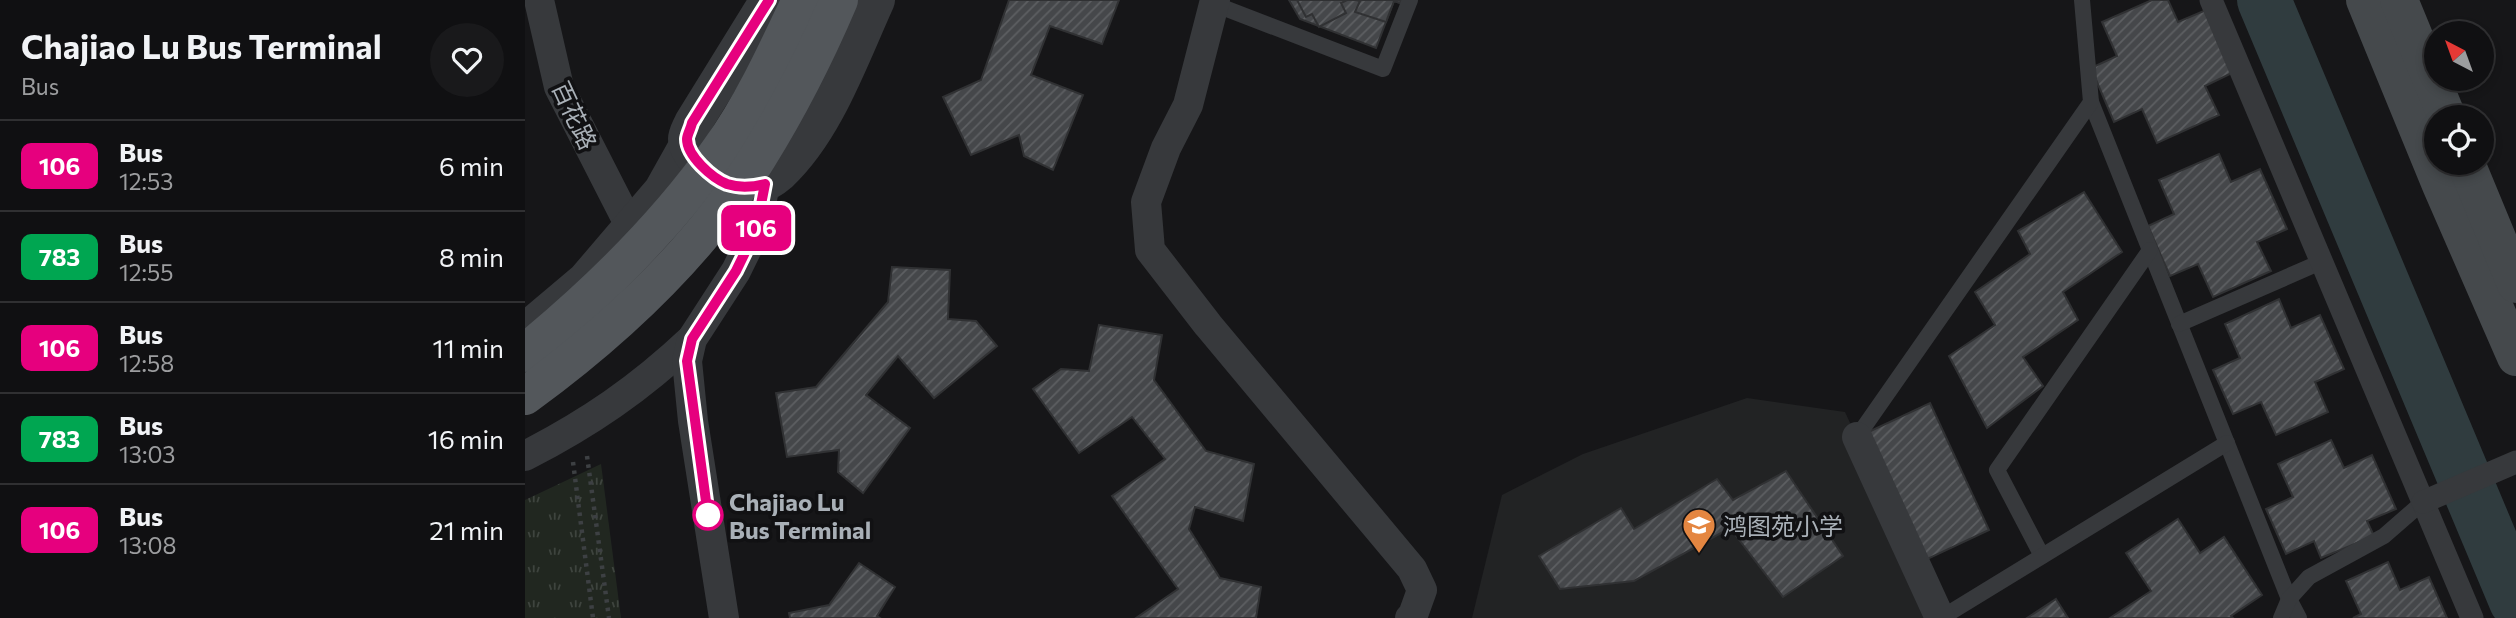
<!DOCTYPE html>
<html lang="en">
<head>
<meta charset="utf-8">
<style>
  :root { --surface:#101012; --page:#19191b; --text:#f1f3f6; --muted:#9c9d9f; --line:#303032 }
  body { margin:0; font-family:Commissioner,"Noto Sans SC",sans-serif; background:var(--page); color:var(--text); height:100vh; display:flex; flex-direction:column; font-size:26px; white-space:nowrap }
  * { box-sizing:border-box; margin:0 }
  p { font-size:23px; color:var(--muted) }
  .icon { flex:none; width:38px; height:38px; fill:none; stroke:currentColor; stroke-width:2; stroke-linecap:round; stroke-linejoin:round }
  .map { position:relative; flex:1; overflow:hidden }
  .sheet { display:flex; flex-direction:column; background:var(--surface); width:525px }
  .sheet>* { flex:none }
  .badge { padding:0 14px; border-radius:10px; font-size:24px; line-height:46px }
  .needle { width:46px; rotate:319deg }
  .controls { position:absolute; left:1899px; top:21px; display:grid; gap:14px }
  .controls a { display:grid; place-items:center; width:70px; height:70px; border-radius:50%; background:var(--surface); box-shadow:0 4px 10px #0003,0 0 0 2px var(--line); font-size:35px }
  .map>.badge { position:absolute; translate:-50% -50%; box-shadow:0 0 0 4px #fff }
  .round { display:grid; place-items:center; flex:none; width:74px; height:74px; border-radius:37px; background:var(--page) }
  .summary { display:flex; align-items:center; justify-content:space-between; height:119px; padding:0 21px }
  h1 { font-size:33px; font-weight:700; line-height:52px }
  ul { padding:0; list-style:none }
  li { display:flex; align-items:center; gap:21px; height:91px; padding:0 21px; border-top:2px solid var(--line) }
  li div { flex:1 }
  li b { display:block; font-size:26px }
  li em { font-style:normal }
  li .badge { min-width:77px; font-weight:700; text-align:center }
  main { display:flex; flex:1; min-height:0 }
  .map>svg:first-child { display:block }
  .built { fill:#222324 }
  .park { fill:url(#park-tufts) }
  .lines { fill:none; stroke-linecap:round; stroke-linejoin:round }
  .river { stroke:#303c3f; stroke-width:54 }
  .building { fill:url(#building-hatch); stroke:#303133; stroke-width:2 }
  .path { stroke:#3d4043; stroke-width:4.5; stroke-dasharray:3.5 5; stroke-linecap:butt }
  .service { stroke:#37393c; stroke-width:16 }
  .pedestrian { stroke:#37393c; stroke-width:23 }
  .minor { stroke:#37393c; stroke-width:30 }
  .tertiary { stroke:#37393c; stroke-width:38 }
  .secondary { stroke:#45494c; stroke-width:38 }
  .primary-bridge { stroke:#53575b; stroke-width:38 }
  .line-casing { stroke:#fff; stroke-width:16 }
  .line { stroke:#e6007e; stroke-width:10 }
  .stop-dot { fill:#fff; stroke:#e6007e; stroke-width:3.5 }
  .labels { text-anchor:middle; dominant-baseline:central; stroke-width:7; stroke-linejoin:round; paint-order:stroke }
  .street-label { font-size:24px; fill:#a9b0b7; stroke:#111113 }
  .stop-label { font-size:24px; font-weight:bold; fill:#a9b0b7; stroke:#111113; text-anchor:start }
  .poi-label { font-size:24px; fill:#a9b0b7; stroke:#111113; text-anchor:start }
</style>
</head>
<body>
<main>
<section class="sheet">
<div class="summary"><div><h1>Chajiao Lu Bus Terminal</h1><p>Bus</p></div><a class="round"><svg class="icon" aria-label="heart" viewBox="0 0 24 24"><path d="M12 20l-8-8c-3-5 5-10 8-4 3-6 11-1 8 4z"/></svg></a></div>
<ul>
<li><span class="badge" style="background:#e6007e;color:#fff">106</span><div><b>Bus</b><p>12:53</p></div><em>6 min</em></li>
<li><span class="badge" style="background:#00a651;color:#fff">783</span><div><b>Bus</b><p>12:55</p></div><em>8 min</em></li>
<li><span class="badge" style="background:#e6007e;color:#fff">106</span><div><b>Bus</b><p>12:58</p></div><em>11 min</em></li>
<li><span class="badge" style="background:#00a651;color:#fff">783</span><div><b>Bus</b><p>13:03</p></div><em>16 min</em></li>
<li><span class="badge" style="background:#e6007e;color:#fff">106</span><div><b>Bus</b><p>13:08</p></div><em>21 min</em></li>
</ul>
</section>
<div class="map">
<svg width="1991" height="618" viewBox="0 0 1991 618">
  <defs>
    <pattern id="park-tufts" width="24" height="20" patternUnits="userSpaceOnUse" patternTransform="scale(1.75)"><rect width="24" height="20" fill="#212720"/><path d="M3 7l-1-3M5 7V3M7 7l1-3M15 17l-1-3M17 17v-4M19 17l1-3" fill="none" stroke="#3e443e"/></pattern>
    <pattern id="building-hatch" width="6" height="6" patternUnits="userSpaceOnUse" patternTransform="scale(1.75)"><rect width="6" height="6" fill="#45474a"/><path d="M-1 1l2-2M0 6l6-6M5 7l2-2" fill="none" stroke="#5d5f62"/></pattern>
  </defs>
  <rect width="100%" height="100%" fill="#161618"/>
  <path class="built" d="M1222 398 1320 412 1415 618H947L977 495 1058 454Z"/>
  <path class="park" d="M76 464 96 618H0V500Z"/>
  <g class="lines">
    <path class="river" d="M1739 0 1991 601"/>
  </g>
  <g class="building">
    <path d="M484 0H594L577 44 525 26 506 75 558 95 528 170 499 156 494 135 446 155 418 97 456 80Z"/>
    <path d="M764 0H876L875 3 869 1 851 48 775 19Z"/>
    <path d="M772 0H822L816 3 821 13 794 27 787 14 781 17Z"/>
    <path d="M831 0H876L875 3 869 1 861 22 830 12 835 1Z"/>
    <path d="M1627 0H1643L1653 22 1681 10 1709 72 1680 86 1694 115 1632 143 1617 109 1589 122 1566 68 1592 56 1577 22Z"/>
    <path d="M1694 154 1706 182 1735 169 1762 229 1732 242 1746 271 1688 297 1673 264 1645 276 1623 226 1649 214 1634 180Z"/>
    <path d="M1559 192 1597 252 1538 292 1553 320 1498 357 1518 386 1462 428 1424 356 1470 325 1450 292 1505 254 1493 231Z"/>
    <path d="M367 267 425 270 423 319 451 321 472 346 409 398 373 356 341 395 385 428 338 493 313 472 314 450 262 457 251 393 291 387 363 302Z"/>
    <path d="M1754 299 1766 328 1795 315 1819 369 1790 382 1803 412 1751 435 1736 402 1708 414 1688 370 1715 358 1700 324Z"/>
    <path d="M574 325 637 335 629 380 681 451 729 464 718 521 670 507 664 529 695 578 736 587 731 618H611L653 589 587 496 640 459 607 417 554 453 508 389 536 369 564 371Z"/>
    <path d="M1405 403 1464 530 1396 562 1337 435Z"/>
    <path d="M1806 440 1819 468 1847 455 1871 509 1842 521 1849 536 1796 558 1789 541 1761 554 1741 509 1768 497 1753 464Z"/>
    <path d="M1261 471 1318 556 1258 597 1205 528 1109 581 1035 589 1014 556 1096 508 1109 529 1192 479 1208 500Z"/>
    <path d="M1653 519 1675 553 1699 537 1737 595 1706 616 1708 618H1585L1626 591 1601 553Z"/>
    <path d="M1863 562 1875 590 1904 577 1922 618H1828L1836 614 1821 581Z"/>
    <path d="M334 563 370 587 352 616 355 618H265L264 613 304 605Z"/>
    <path d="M1531 599 1543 618H1502Z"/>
  </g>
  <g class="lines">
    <g class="path">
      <path d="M62 456 84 618"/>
      <path d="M48 462 68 618"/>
    </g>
    <g class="service">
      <path d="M689 4 858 69 885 0"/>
      <path d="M1566 102 1764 599 1774 618"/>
      <path d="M1654 324 1796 262"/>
      <path d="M1332 437 1566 102 1557 0"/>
      <path d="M1517 556 1472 470 1625 250"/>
      <path d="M1416 618 1702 443"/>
      <path d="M1756 618 1764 599 1784 577 1859 536 1898 502"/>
    </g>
    <g class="pedestrian">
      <path d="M1686 0 1947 618"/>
      <path d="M1898 502 1991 462"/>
    </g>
    <g class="minor">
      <path d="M14 0 34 87 104 224"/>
      <path d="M690 0 663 105 641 148 621 202 625 250 683 325 887 569 897 590 888 615 885 618"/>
      <path d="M0 327 58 278 134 189 162 139"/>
      <path d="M1332 437 1415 618"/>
      <path d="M0 456C64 423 114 389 167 339"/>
      <path d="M199 618 168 421 162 361 167 339 211 271 231 230 240 184"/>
    </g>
    <path class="tertiary" d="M244 0 168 123C166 128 162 134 162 139 162 148 169 156 174 162 195 186 228 196 254 173 300 130 325 57 351 0"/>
    <g class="secondary">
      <path d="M1840 0 1916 185 1991 357"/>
      <path d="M1874 0 1922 117"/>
      <path d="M1941 163 1991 284"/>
    </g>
    <g class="primary-bridge">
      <path d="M0 353C73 293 140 228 195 150 228 104 252 51 276 0"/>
      <path d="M0 396C89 331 175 251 233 157 264 107 291 54 314 0"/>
    </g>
  </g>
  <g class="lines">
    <defs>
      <path id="line" d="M183 516 162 361 167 339 211 271 231 230 240 184C228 187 214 188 202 184 187 178 162 156 162 139 162 135 166 128 167 123L244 0"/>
    </defs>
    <use href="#line" class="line-casing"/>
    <use href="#line" class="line"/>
  </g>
  <defs>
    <symbol id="school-pin" viewBox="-11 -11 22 30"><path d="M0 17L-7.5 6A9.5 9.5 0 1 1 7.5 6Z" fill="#e48641" stroke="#111113"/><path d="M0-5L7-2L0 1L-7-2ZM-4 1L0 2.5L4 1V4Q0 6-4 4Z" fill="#fff"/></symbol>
  </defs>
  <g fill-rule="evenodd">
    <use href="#school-pin" x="1155" y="506" width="38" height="52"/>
  </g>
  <circle class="stop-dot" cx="183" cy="515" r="14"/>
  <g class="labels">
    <g class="street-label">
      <text transform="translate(50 115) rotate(65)">百花路</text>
    </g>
    <g class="stop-label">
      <text x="204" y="501">Chajiao Lu<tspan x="204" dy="28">Bus Terminal</tspan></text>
    </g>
    <g class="poi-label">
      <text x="1198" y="525">鸿图苑小学</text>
    </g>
  </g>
</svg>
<div class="controls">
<a><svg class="needle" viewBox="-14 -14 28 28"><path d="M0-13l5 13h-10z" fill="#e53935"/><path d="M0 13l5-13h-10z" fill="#9c9d9f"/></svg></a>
<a><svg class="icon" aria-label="locate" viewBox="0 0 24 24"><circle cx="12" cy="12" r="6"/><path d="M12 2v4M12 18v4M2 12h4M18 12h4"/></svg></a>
</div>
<b class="badge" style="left:231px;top:228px;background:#e6007e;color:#fff">106</b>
</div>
</main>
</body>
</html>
